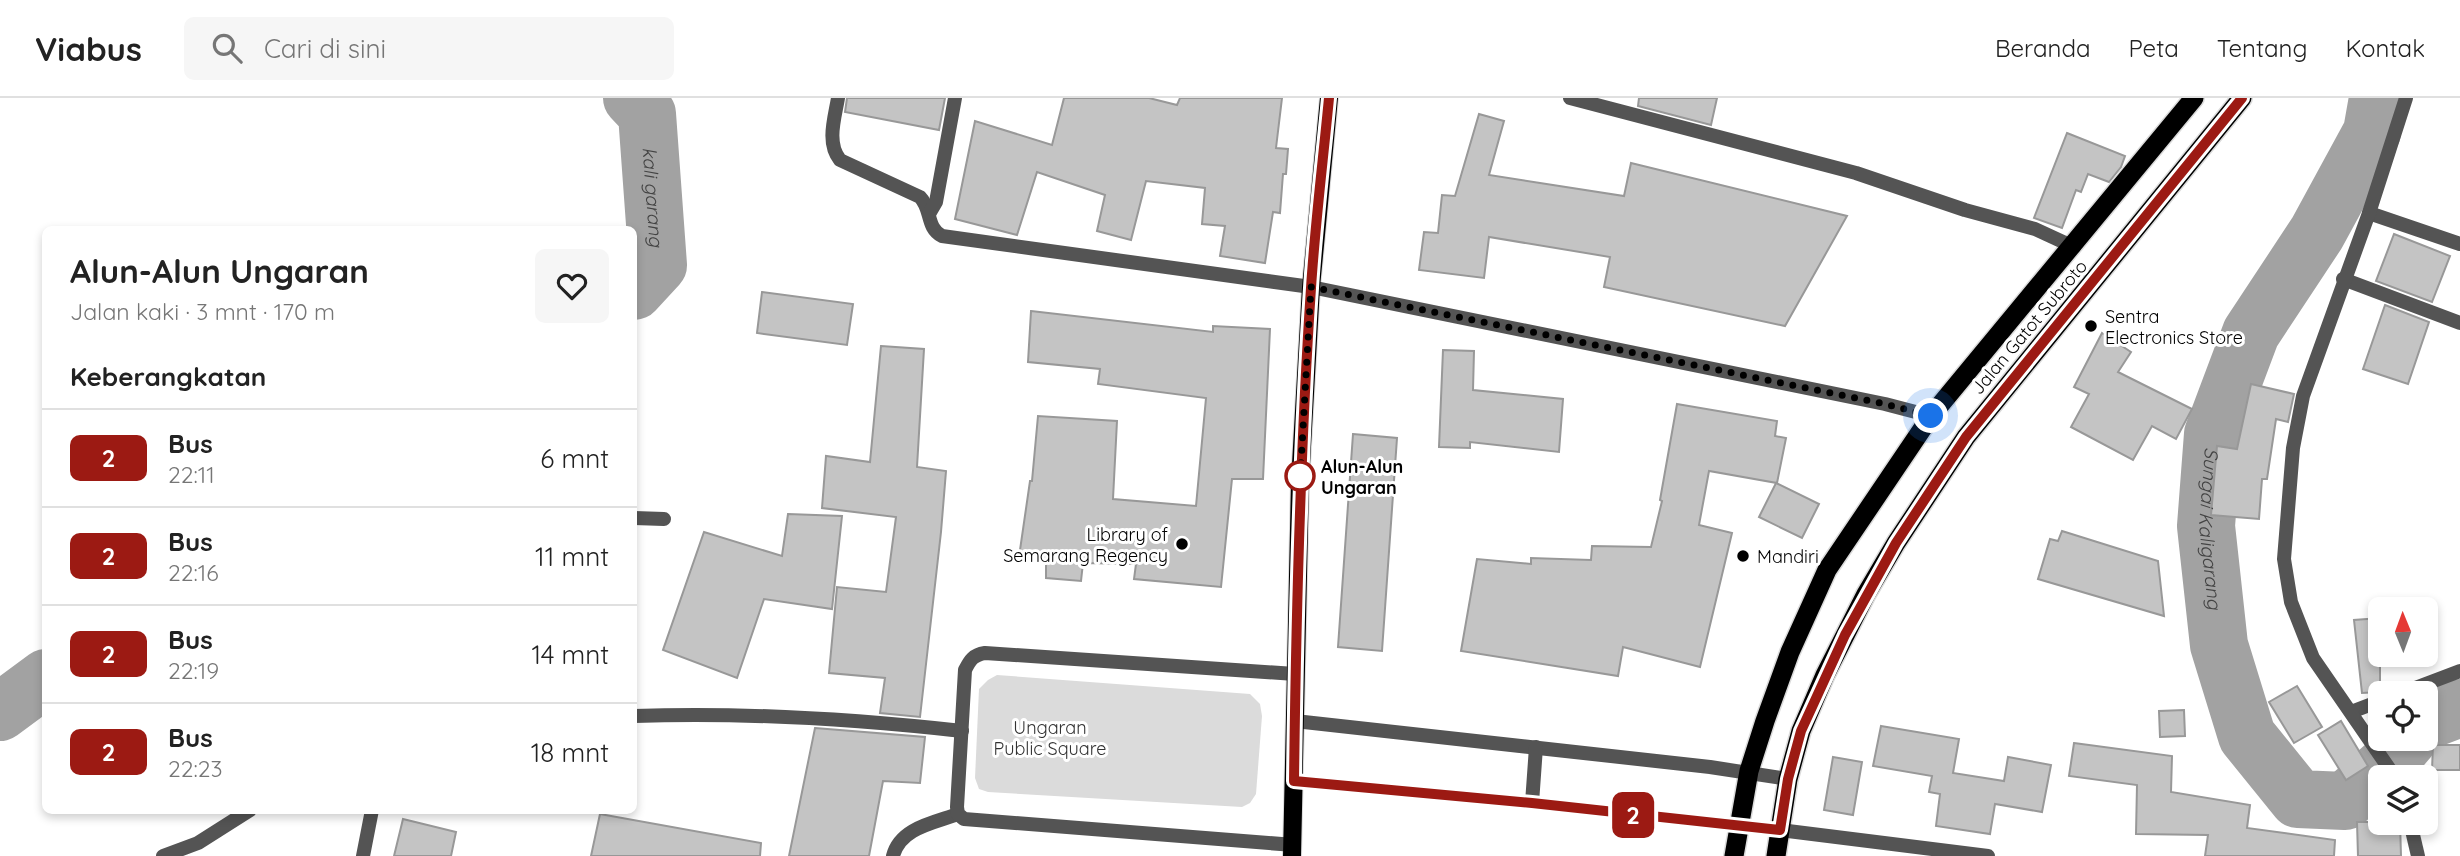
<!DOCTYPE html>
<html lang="id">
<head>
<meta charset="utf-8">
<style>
  :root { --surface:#fff; --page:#f6f6f6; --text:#222; --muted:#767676; --line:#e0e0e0 }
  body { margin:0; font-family:Quicksand,sans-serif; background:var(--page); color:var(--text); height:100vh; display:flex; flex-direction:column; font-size:26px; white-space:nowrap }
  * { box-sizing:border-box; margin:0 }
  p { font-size:23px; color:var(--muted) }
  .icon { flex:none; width:38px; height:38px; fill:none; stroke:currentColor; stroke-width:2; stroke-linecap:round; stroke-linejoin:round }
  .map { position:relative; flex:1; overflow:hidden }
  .details { position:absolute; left:42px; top:128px; width:595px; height:588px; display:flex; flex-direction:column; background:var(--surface); border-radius:10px; box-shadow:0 4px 10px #0003 }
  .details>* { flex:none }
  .badge { padding:0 14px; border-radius:10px; font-size:24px; line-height:46px }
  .needle { width:46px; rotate:359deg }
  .tools { position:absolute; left:2368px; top:499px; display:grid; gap:14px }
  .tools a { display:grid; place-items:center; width:70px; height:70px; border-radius:10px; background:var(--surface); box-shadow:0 4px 10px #0003; font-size:35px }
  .you { position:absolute; width:35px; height:35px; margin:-18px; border:5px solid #fff; border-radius:50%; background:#1a73e8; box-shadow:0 0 0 10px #1a73e833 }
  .map>.badge { position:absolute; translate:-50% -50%; box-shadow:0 0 0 4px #fff }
  h2 { padding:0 28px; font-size:26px; line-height:63px }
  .round { display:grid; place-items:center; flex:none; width:74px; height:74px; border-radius:10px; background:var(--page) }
  .head { display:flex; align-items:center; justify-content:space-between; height:119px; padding:0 28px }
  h1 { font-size:33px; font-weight:700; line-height:52px }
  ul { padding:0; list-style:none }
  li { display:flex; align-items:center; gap:21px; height:98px; padding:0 28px; border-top:2px solid var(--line) }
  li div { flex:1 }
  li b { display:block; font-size:26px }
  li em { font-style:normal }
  li .badge { min-width:77px; font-weight:700; text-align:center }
  header { display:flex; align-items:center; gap:42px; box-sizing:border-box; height:98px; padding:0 35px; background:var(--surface); border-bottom:2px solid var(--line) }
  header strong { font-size:33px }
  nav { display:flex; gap:38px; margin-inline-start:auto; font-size:24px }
  .search { width:490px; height:63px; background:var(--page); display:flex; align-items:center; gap:18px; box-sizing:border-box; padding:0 24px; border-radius:10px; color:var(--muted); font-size:26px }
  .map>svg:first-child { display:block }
  .green { fill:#dbdbdb }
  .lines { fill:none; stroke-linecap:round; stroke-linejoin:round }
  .river { stroke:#a2a2a2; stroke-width:58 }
  .building { fill:#c4c4c4; stroke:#989898; stroke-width:2 }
  .primary-casing { stroke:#dbdbdb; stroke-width:20 }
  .trunk-casing { stroke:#dbdbdb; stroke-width:22 }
  .minor { stroke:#545454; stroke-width:14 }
  .tertiary { stroke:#545454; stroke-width:14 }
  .primary { stroke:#000; stroke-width:18 }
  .trunk { stroke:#000; stroke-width:19 }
  .line-casing { stroke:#fff; stroke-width:16 }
  .line { stroke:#9c1a13; stroke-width:10 }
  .walk { stroke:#000; stroke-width:7; stroke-dasharray:0 12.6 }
  .poi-dot { fill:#000; stroke:#fff; stroke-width:2.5 }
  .stop-dot { fill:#fff; stroke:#9c1a13; stroke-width:3.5 }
  .labels { text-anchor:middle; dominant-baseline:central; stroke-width:6; stroke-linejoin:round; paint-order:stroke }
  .poi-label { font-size:18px; fill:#000; stroke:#fff; text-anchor:start }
  .street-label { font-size:18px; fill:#000; stroke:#fff }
  .stop-label { font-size:18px; font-weight:bold; fill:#000; stroke:#fff; text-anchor:start }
  .park-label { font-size:18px; fill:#323232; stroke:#fff }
  .water-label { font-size:19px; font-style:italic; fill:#434343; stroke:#fff }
</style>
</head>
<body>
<header>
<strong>Viabus</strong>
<div class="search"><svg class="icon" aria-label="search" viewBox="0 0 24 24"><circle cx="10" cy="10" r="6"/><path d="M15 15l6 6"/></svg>Cari di sini</div>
<nav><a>Beranda</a><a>Peta</a><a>Tentang</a><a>Kontak</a></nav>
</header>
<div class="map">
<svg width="2460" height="758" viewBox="0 0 2460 758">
  <rect width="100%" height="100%" fill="#fff"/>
  <path class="green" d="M997 577 1250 596 1260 606 1262 618 1256 696 1250 705 1242 709 988 694 979 691 975 680 979 591 988 582Z"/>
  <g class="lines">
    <g class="river">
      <path id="s1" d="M632 0 647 16 658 167 634 193"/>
      <path id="s2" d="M2378 0 2372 34 2317 135 2251 235 2213 336 2206 428 2219 547 2247 638 2298 701 2345 703 2386 667 2409 640"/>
      <path d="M0 614 46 580"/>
      <path d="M2426 623 2460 610"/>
    </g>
  </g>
  <g class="building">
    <path d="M847 0H945L939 32 845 14Z"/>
    <path d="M1064 0H1149L1177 7 1180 0H1282L1276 50 1288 51 1286 76H1283L1280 115 1273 114 1265 165 1220 158 1225 128 1202 126 1205 90 1146 83 1131 142 1097 133 1105 97 1037 74 1017 137 955 121 975 23 1052 47Z"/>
    <path d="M1639 0H1717L1711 27 1638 8Z"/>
    <path d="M1479 16 1504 23 1489 77 1624 98 1631 65 1847 118 1785 228 1604 189 1610 159 1489 139 1484 180 1419 172 1424 134 1438 135 1442 97 1455 98Z"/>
    <path d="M2067 35 2125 58 2121 69 2109 84 2088 76 2081 94 2076 92 2062 130 2034 120Z"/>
    <path d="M2394 136 2450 158 2432 204 2376 183Z"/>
    <path d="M762 194 853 206 847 247 757 235Z"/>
    <path d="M2385 207 2429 224 2408 286 2363 271Z"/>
    <path d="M1031 213 1213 234V228L1270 231 1263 381H1232L1221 489 1134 481 1136 466 1083 465 1081 483 1046 480V463L1019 459 1030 383H1032L1038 318 1117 323 1113 401 1196 408 1206 300 1098 286 1100 271 1028 264Z"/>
    <path d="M2102 235 2131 254 2118 274 2192 311 2176 341 2152 328 2133 362 2071 329 2089 296 2074 289Z"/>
    <path d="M881 248 924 251 917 369 946 373 941 434 920 619 880 615 885 580 829 575 837 489 886 494 896 419 822 410 826 358 870 364Z"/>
    <path d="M1443 252 1474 253 1473 292 1563 301 1559 354 1470 344V350L1439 349Z"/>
    <path d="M2251 286 2294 296 2288 324 2276 321 2267 381H2262L2259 421 2211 417 2217 348 2237 351Z"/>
    <path d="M1677 306 1777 323 1775 338 1786 340 1777 385 1709 373 1699 427 1732 435 1700 569 1623 549 1618 578 1461 553 1477 461 1531 466V460L1591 462 1592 448 1651 449 1662 403 1660 402Z"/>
    <path d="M1353 336 1397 340 1382 553 1338 549Z"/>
    <path d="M1776 385 1819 406 1802 440 1759 419Z"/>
    <path d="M788 416 842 418 832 511 764 501 737 580 663 552 704 434 782 458Z"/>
    <path d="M2062 433 2158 463 2164 518 2038 481 2050 441 2058 443Z"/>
    <path d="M2380 520V594L2362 595 2354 522Z"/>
    <path d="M2297 588 2322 629 2294 645 2269 604Z"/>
    <path d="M2184 612 2185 638 2160 639 2159 613Z"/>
    <path d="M2341 623 2368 668 2346 682 2318 637Z"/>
    <path d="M1881 628 1959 641 1953 675 2004 683 2008 659 2051 667 2042 714 1995 706 1990 736 1936 728 1940 696 1929 694 1932 678 1873 668Z"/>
    <path d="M815 630 925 639 920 685 883 683 869 758H789Z"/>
    <path d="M2074 645 2172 658 2171 694 2250 707 2247 730 2335 742 2334 758H2205L2208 737 2136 736 2137 687 2069 678Z"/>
    <path d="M2433 647H2460V672H2432Z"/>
    <path d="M1833 659 1862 664 1853 717 1824 712Z"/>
    <path d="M600 716 761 745 760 758H591Z"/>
    <path d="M403 721 456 734 451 758H394Z"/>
    <path d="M2357 724H2400L2401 758H2358Z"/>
  </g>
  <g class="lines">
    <defs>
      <path id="primary" d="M1292 758 1300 384 1311 189 1329 0"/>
      <g id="trunk">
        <path d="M1734 758 1749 673 1765 623 1790 554 1827 472 1931 318 2194 0"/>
        <path d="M1776 758 1788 681 1801 633 1825 577 1866 496 1896 445 1966 339 2242 0"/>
      </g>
    </defs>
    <use href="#primary" class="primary-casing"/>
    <use href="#trunk" class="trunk-casing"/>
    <g class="minor">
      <path d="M838 0C835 19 826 45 840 62L920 99C932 111 926 130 942 138L1311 189 1885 306 1931 318"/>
      <path d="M1570 0 1856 75 1965 112 2035 131 2074 149"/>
      <path d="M2369 115 2460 146"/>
      <path d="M929 116 936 104 955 0"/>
      <path d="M2343 181 2460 225"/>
      <path d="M634 420 664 421"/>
      <path d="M2402 595 2460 573"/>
      <path d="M2351 614 2380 603"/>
      <path d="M1780 732 1988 758"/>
      <path d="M363 758 372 712"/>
      <path d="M893 758C900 730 933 725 958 716"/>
    </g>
    <g class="tertiary">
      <path d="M634 618C743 614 853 621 962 633"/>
      <path d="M1295 623 1710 669 1788 681"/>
      <path d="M2395 679 2313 560 2291 504 2284 461 2293 350 2303 298 2369 115 2406 0"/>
      <path d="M1295 683 1532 705 1780 732"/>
      <path d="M1532 705 1536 649"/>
      <path d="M2410 724 2418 758"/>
      <path d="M1294 747 964 721 958 716 957 709 965 572C970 562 973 557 985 555L1295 576"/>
      <path d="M163 758 198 745 250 712"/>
    </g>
    <use href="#primary" class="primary"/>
    <use href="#trunk" class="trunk"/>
  </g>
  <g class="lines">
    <defs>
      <path id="line" d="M1329 0C1323 63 1315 127 1311 190 1300 354 1296 519 1294 683L1532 705 1780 732 1788 681 1801 633 1845 537 1896 445 1966 339 2242 0"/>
    </defs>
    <use href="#line" class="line-casing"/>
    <use href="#line" class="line"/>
    <path class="walk" d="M1300 378V384L1311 189 1885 306 1931 318"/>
  </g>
  <g class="poi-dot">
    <circle cx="2091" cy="228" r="7"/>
    <circle cx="1182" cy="446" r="7"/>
    <circle cx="1743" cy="458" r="7"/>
  </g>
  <circle class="stop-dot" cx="1300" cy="378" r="14"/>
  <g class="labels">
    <g class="poi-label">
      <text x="2105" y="218">Sentra<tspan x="2105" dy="21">Electronics Store</tspan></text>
      <text x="1168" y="436" text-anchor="end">Library of<tspan x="1168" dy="21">Semarang Regency</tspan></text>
      <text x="1757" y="458">Mandiri</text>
    </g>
    <g class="street-label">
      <text transform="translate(2029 229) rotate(-50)">Jalan Gatot Subroto</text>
    </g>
    <g class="stop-label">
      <text x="1321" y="368">Alun-Alun<tspan x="1321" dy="21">Ungaran</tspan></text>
    </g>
    <g class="park-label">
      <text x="1050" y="629">Ungaran<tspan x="1050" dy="21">Public Square</tspan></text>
    </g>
    <g class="water-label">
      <text stroke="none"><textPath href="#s1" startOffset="105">kali garang</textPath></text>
      <text stroke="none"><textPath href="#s2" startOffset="472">Sungai Kaligarang</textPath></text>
    </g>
  </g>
</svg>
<div class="tools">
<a><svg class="needle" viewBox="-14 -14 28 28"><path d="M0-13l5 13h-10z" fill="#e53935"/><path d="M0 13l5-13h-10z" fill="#767676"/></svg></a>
<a><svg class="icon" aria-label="locate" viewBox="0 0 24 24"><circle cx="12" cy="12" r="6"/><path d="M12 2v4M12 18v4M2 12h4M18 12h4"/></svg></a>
<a><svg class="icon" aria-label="layers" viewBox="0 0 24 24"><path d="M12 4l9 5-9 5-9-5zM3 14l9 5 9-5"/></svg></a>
</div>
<div class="you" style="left:1931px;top:318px"></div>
<b class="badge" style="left:1633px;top:717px;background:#9c1a13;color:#fff">2</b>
<section class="details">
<div class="head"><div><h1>Alun-Alun Ungaran</h1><p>Jalan kaki · 3 mnt · 170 m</p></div><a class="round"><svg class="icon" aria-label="heart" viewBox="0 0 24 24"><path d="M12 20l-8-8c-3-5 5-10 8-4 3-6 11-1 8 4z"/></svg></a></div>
<h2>Keberangkatan</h2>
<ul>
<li><span class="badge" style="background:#9c1a13;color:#fff">2</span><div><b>Bus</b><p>22:11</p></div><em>6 mnt</em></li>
<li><span class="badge" style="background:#9c1a13;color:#fff">2</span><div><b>Bus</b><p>22:16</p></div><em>11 mnt</em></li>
<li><span class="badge" style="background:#9c1a13;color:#fff">2</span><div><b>Bus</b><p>22:19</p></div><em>14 mnt</em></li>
<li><span class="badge" style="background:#9c1a13;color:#fff">2</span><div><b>Bus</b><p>22:23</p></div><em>18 mnt</em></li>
</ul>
</section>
</div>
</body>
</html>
